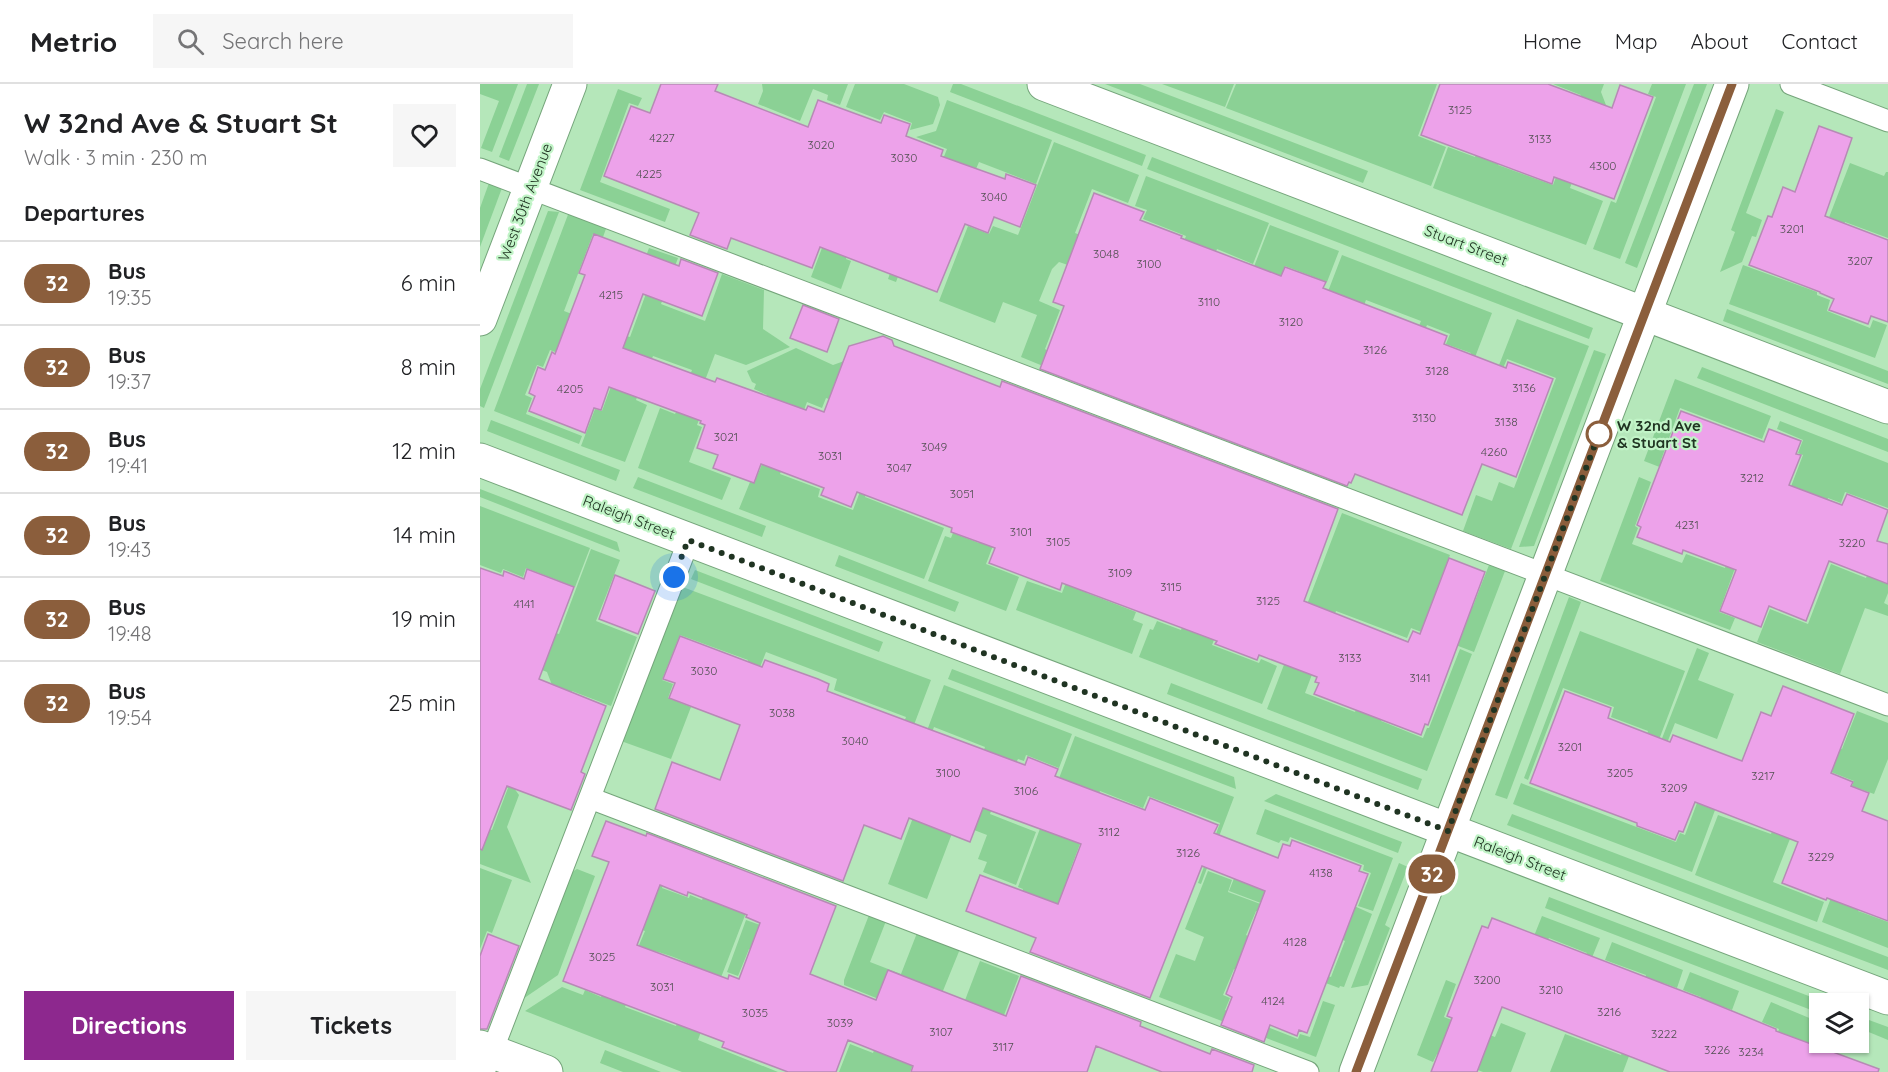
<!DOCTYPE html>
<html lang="en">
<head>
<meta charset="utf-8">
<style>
  :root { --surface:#fff; --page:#f6f6f6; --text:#202124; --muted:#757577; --line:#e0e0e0; --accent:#8d288e }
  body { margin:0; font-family:Quicksand,sans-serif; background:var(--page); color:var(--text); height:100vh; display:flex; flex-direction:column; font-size:22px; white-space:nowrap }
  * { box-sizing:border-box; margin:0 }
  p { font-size:20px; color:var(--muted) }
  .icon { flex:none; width:33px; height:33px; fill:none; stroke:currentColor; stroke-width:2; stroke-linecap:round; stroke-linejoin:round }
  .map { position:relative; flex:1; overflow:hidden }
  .sheet { display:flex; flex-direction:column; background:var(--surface); width:480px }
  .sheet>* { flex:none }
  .badge { padding:0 12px; border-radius:20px; font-size:21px; line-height:39px }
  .tools { position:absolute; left:1329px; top:909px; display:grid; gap:12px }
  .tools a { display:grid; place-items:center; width:60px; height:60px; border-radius:0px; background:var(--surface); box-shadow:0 2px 4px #0004; font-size:30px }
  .you { position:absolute; width:30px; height:30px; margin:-15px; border:4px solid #fff; border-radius:50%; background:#1a73e8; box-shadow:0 0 0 9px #1a73e833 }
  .map>.badge { position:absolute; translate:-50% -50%; box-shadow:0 0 0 3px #fff }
  h2 { padding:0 24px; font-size:22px; line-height:54px }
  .round { display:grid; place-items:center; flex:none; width:63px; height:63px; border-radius:0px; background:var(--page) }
  .overview { display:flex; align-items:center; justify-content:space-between; height:102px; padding:0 24px }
  h1 { font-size:28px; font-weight:700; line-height:45px }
  .cta { display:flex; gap:12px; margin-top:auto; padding:12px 24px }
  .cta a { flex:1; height:69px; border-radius:0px; background:var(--accent); color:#fff; font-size:24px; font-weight:700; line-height:69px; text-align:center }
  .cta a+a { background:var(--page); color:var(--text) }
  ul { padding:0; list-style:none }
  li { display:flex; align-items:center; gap:18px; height:84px; padding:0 24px; border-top:2px solid var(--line) }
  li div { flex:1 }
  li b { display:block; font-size:22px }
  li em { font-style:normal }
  li .badge { min-width:66px; font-weight:700; text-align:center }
  header { display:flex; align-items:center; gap:36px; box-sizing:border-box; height:84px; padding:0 30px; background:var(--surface); border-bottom:2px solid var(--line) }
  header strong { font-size:28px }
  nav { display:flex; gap:33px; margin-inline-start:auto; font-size:21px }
  .search { width:420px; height:54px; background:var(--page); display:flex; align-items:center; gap:15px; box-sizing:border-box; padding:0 21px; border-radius:0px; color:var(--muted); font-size:22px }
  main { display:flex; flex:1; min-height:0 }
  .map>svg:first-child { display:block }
  .green { fill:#8bd195 }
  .building { fill:#eda2ea; stroke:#b78ab5; stroke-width:1.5; fill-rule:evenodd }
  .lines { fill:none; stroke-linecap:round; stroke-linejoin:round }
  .service-casing { stroke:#75a57b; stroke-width:23 }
  .minor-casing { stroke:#75a57b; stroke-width:35 }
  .tertiary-casing { stroke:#75a57b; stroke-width:35 }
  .service { stroke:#fff; stroke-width:21 }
  .minor { stroke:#fff; stroke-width:33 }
  .tertiary { stroke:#fff; stroke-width:33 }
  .line-casing { stroke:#fff; stroke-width:14 }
  .line { stroke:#8b5e3c; stroke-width:9 }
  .walk { stroke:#203422; stroke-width:6; stroke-dasharray:0 10.8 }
  .stop-dot { fill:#fff; stroke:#8b5e3c; stroke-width:3 }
  .labels { text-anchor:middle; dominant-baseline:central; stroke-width:4.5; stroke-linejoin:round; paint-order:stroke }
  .number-label { font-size:12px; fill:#535054 }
  .street-label { font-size:15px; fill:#203422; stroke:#c1f4c7 }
  .stop-label { font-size:15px; font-weight:bold; fill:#203422; stroke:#c1f4c7; text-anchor:start }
</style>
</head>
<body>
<header>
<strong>Metrio</strong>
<div class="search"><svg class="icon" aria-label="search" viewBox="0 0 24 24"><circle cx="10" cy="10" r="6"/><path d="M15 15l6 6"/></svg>Search here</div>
<nav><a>Home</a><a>Map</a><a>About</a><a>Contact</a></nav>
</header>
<main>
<section class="sheet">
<div class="overview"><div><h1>W 32nd Ave &amp; Stuart St</h1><p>Walk · 3 min · 230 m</p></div><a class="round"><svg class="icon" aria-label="heart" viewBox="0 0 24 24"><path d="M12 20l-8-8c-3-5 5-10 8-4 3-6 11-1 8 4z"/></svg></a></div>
<h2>Departures</h2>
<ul>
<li><span class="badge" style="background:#8b5e3c;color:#fff">32</span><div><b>Bus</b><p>19:35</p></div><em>6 min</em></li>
<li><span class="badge" style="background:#8b5e3c;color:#fff">32</span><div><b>Bus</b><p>19:37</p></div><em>8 min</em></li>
<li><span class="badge" style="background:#8b5e3c;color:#fff">32</span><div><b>Bus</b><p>19:41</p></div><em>12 min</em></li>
<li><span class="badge" style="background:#8b5e3c;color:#fff">32</span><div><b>Bus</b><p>19:43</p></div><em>14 min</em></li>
<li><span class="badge" style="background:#8b5e3c;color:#fff">32</span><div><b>Bus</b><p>19:48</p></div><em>19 min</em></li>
<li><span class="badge" style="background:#8b5e3c;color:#fff">32</span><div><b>Bus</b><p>19:54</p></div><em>25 min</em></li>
</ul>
<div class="cta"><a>Directions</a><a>Tickets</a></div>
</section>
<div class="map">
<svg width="1408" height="988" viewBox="0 0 1408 988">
  <rect width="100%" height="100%" fill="#b5e7ba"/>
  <g class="green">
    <path d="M0 0H38L12 68 1 64 19 17 0 10Z"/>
    <path d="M47 0H59L29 77 19 73Z"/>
    <path d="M282 0H368L360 21 347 16 348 11 333 5 320 37 278 20 283 7Z"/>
    <path d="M375 0H424L458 13 460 21 453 40 430 46 432 39 404 28 400 36 366 23Z"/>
    <path d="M473 0H481L666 71 662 82 470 8Z"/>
    <path d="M625 0H660L888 87 883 99Z"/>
    <path d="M682 0H754L745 23Z"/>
    <path d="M756 0H957L938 52 966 63 951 102 746 24Z"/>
    <path d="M1022 0 1046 5 1018 81 1073 101 1096 40 1111 46 1090 104 1123 117 1106 161 953 104 968 63 995 73Z"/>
    <path d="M1073 0H1124L1121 8 1129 29 1096 25 1101 11Z"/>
    <path d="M1172 0H1206L1140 175 1113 165 1131 117 1136 119 1176 13 1168 10Z"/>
    <path d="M1214 0H1227L1157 184 1145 179Z"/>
    <path d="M138 5 162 14 158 22 149 19 120 98 190 125 185 138 100 106Z"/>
    <path d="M467 16 572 56 556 100 499 78 490 99 431 157 416 198 408 195 422 155 380 139 366 175 371 177 361 205 331 193 353 135 449 110 467 65 436 53 456 47Z"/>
    <path d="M1296 25 1304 28 1266 129 1282 136 1276 153 1272 152 1262 178 1240 188 1255 148 1251 146Z"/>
    <path d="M574 58 659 91 648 119 612 105 595 149 600 151 588 181 579 178 572 185 559 217 580 226 565 265 568 267 563 282 541 273 557 231 523 218 515 239 459 217 488 142 509 150 513 142 538 151Z"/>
    <path d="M672 73 1113 244 1109 255 667 85Z"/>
    <path d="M1370 79 1404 92 1406 88H1408V154L1365 138 1339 206 1323 201Z"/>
    <path d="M666 92 789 139 773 180 737 165 728 187 670 244 706 152 663 135 667 126 655 122Z"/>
    <path d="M9 99 22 104 0 163V124Z"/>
    <path d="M68 127 79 128 4 324 0 322V305Z"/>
    <path d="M89 128 127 142 123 153 113 150 84 227 142 249 128 288 70 266 63 283 57 281 45 311 52 314 46 330 102 352 99 360 14 327Z"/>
    <path d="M790 141 859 167 847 198 805 182 774 262 742 266Z"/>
    <path d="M169 164 198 174 181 220 225 237 242 190 284 206 283 245 310 263 266 281 235 270 213 328 198 322 212 286 173 272 156 316 167 321 145 378 101 362 115 325 122 327 133 297 144 251 150 253 178 177 166 172Z"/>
    <path d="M862 171 1012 229 977 320 973 318 991 269 966 260 970 250 947 241 930 283 924 281 941 237 886 216 869 260 847 210Z"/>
    <path d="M1263 181 1337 208V211L1350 216 1347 227 1390 244 1393 236 1407 241 1395 274 1249 220Z"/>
    <path d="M1247 225 1408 287V300L1243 237Z"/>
    <path d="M1037 235 1109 262 1031 465 983 447 996 411 1012 417 1019 398 1034 404 1076 294 1027 275 1018 296 1014 294Z"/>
    <path d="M316 264 353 281 367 276 383 328 346 314 342 324 327 318 300 390 340 405 338 413 373 426 402 350 408 353 385 413 464 444 444 495 259 425 270 398 274 399 283 378 267 363 287 311 274 305 276 300 272 298 267 287Z"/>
    <path d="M1114 266 1126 270 1054 462 1039 463Z"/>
    <path d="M1222 283 1408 355V368L1217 294Z"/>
    <path d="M1195 295 1291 332 1282 355 1200 324 1181 376 1258 406 1255 412 1164 377Z"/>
    <path d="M554 309 579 319V341L544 380 506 480 539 493 526 527 448 497 465 452 471 454 473 449 499 459Z"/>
    <path d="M180 324 195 330 198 325 220 333 217 341 222 343 209 378 251 394 242 416 158 384Z"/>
    <path d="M11 336 140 386 136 397 7 347Z"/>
    <path d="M1300 337 1408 379V424L1365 408 1361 419 1348 414 1344 426 1307 413 1323 371 1318 369 1323 356 1297 345Z"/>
    <path d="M158 393 286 442 282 453 153 404Z"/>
    <path d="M1159 393 1171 398 1155 442 1158 444 1152 460 1202 479 1206 470 1245 484 1246 481 1255 484 1239 528 1255 534 1250 546 1120 497Z"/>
    <path d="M0 405 137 458 140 468 0 413Z"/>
    <path d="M616 420 626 461 607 509 656 528 653 536 663 540 652 570 536 526 547 497 582 509Z"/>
    <path d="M0 422 110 464 95 503 46 484 43 493 23 485 21 489 0 481Z"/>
    <path d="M862 429 970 471 956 507 993 522 1009 481 1025 487 994 568 931 544 927 554 856 527 825 609 875 628 906 549 927 557 902 623 905 625 901 637 943 654 947 644H949L980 565 992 570 947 687 787 625Z"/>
    <path d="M111 465 140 476 116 537 157 553 131 622 92 607 83 630 67 588 0 562V537L65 545 79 550Z"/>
    <path d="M730 469 764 478 732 561 779 579 781 575 797 582 782 620 659 573 670 545 673 546 677 537 701 546Z"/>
    <path d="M359 471 479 518 475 528 355 482Z"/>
    <path d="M1351 480 1386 494 1389 487 1408 494V509L1404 519 1408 521V532L1385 524 1360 590 1277 558 1290 525 1328 540Z"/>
    <path d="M215 486 403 558 399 568 211 495Z"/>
    <path d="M200 502 451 596 407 712 398 708 426 633 354 606 357 595 286 568 264 623 252 619 268 576 200 551 182 596 193 600 188 614 211 623 191 675 141 657Z"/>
    <path d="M1089 513 1101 518 1027 715 1015 711Z"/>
    <path d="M1100 547 1205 587 1177 661 1165 656 1168 647 1131 633 1134 623 1083 604 1048 696 1044 694Z"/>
    <path d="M1217 564 1229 569 1218 596 1254 610 1237 655 1195 639 1187 659 1181 657Z"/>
    <path d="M472 585 754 693 756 705 468 595Z"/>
    <path d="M691 599 942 695 938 706 687 610Z"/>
    <path d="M464 601 592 650 579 684 546 671 544 677 538 675 536 679 531 677 510 730 556 748 536 801 503 788 507 778 498 775 507 751 476 739 447 815 408 800 440 715 479 729 505 663 454 643 445 667 432 687Z"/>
    <path d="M1377 627 1408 639V675L1394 710 1372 702 1374 697 1331 680 1319 732 1293 798 1344 818 1337 838 1215 791 1238 731 1291 750 1329 652 1362 665Z"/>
    <path d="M0 644 26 693 39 711 27 743 51 799 0 780V742L12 746 28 704 6 695Z"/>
    <path d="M595 652 754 713 721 800 718 799 740 739 668 712 663 724 620 707 589 789 620 801 606 837 529 843 543 805 538 803Z"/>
    <path d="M1041 699 1196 758 1200 749 1205 751 1220 711 1238 718 1212 788 1033 720Z"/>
    <path d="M796 710 922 758 918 769 784 717Z"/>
    <path d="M785 725 913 774 893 827 878 822 891 789 883 786 884 781 810 753 808 758 801 756 799 759 776 750Z"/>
    <path d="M1032 730 1408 873V886L1027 741Z"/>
    <path d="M195 768 182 804 209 814 210 811 222 816 227 805 269 821 240 896C218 884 183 864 157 866L165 847 144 839Z"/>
    <path d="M763 772 892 830 864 903 860 902 859 904 768 870 851 893 865 857 857 853 858 848 749 807Z"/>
    <path d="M919 779 928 783 905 841 910 844 888 901 871 904Z"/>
    <path d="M0 784 32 796 12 849 7 847 0 865Z"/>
    <path d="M97 785 115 792 78 891 37 919 85 792Z"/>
    <path d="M728 787 752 796 748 808 786 822 783 829 776 827 766 851 772 854 760 887 754 885 743 911 750 914 745 926 818 955 820 950 830 953 843 917 855 921 836 973 679 913 696 870 715 877 724 853 705 845Z"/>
    <path d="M1352 811 1380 821 1378 827 1408 838V864L1342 838Z"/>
    <path d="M1069 813 1347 919 1340 920 1339 929 1065 824Z"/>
    <path d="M389 831 406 837 390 878 421 890 437 849 480 865 430 988H359L370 960 393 969 411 920 364 901V896Z"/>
    <path d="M1062 832 1120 854 1111 876 1105 873 1107 869 1069 854 1067 857 1054 852Z"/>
    <path d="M266 836 283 842 307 879 269 865 258 892 247 888Z"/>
    <path d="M1132 858 1203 886 1197 904 1183 899 1179 910 1173 908 1143 988H1070L1085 950 1141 971 1168 901 1163 899 1166 891 1125 876Z"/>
    <path d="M164 871 145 923 196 942 216 889 239 898 218 956 298 988H202L45 927 82 903 103 911 105 906 121 913 126 901Z"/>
    <path d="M500 877 539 892 521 939 474 945Z"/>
    <path d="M1210 888 1259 907 1252 926 1231 919 1196 988 1221 913 1203 906Z"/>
    <path d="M966 896 976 900 964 933 1015 953 1021 939 1046 949 1031 988H1003L957 970 953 978 937 971Z"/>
    <path d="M1291 918 1339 938 1340 958 1343 959 1342 962 1330 958 1326 966 1295 956 1299 945 1282 938Z"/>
    <path d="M1378 932 1408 943V956L1379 944Z"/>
    <path d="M125 966 181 988H143L120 979Z"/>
  </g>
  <g class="building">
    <path d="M181 0H238L235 7 328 43 338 16 401 39 404 31 430 40 426 52 463 66 461 72 525 95 526 90 556 101 540 143 514 133 508 149 485 140 457 208 340 163 332 184 251 154 247 165 210 151 219 129 124 92 151 22 170 29Z"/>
    <path d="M960 0H1068L1132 24 1140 1 1173 13 1134 115 1074 93 1072 100 941 51Z"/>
    <path d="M1339 42 1372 54 1345 132 1408 156V238L1391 232 1388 240 1349 226 1354 215 1340 209V208L1269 181 1288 132 1292 133 1303 103 1315 108Z"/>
    <path d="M614 109 664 128 660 136 702 152 701 154 801 192 805 183 846 198 843 204 967 252 964 260 1026 284 1028 278 1073 295 1036 393 1002 380 982 431 875 390 871 399 869 398 867 402 560 285 584 222 573 218Z"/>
    <path d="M114 150 199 182 201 175 238 189 222 232 163 210 143 264 235 298 237 294 326 326 328 322 344 328 369 262 403 252 412 256 414 262 520 303 522 297 858 425 824 517 928 558 933 547 940 550 969 474 1005 488 948 641 945 640 941 651 834 610 839 599 835 598 837 593 779 571 777 576 735 560 737 557 582 499 580 506 509 479 515 464 471 448 472 444 377 408 371 423 341 411 344 404 281 380 274 399 233 384 238 371 217 364 225 341 220 339 221 337 129 303 121 326 114 324 105 349 49 327 55 312 49 309 58 283 65 286 72 268 75 270 105 191 99 189Z"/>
    <path d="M323 221 359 235 347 268 310 254Z"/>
    <path d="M1201 327 1284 358 1289 345 1321 357 1316 370 1321 371 1309 401 1362 421 1367 410 1408 426 1397 457 1408 460V500L1349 477 1326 537 1289 522 1281 543 1240 527 1256 486 1203 466 1202 470 1157 453 1161 443 1157 441Z"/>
    <path d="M0 484 23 492 24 487 44 495 47 485 94 503 59 595 126 622 101 688 105 690 91 726 27 702 2 766 0 765Z"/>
    <path d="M135 491 175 507 158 550 119 535Z"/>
    <path d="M200 552 282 583 285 576 338 595 349 600 347 607 545 681 548 673 578 685 575 692 665 726 670 714 738 741 734 749 798 774 803 760 810 762 812 756 881 782 879 787 888 790 827 949 819 946 817 952 790 941 784 958 741 941 752 913 746 910 785 807 722 782 670 914 550 868 556 854 486 827 500 791 578 820 601 760 503 724 490 758 429 734 421 755 384 741 363 797 175 725 192 678 240 696 260 641 189 614 195 599 183 595Z"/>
    <path d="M1303 602 1374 630 1351 689 1373 698 1371 702 1389 709 1382 727 1408 737V837L1347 814 1346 816 1302 799 1318 758 1215 718 1203 748 1199 747 1195 756 1157 742V739L1050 699 1085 607 1131 624 1128 634 1190 658 1193 651 1262 677 1281 628 1291 632Z"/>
    <path d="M126 737 166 752 167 749 356 822 330 890 396 916 408 886 526 932 541 892 661 938 660 942 730 970 732 965 774 981 772 988H682L616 962 607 988H431L433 982 368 956 356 988H308L242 963 244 958 83 897 129 778 112 772ZM180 801 207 812 208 808 267 831 266 833 280 839 259 895 249 891 248 895 157 861Z"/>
    <path d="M1012 834 1218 913 1296 945V947L1399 985 1398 988H1190L1022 923 997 988H951L972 934 967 932 1002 842 1008 844Z"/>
    <path d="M8 850 39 862 7 945H0V872Z"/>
  </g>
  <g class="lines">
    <defs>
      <g id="service">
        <path d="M1311 0 1408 37"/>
        <path d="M0 85 1408 621"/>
        <path d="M110 714 828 988"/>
        <path d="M4 988 209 456"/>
      </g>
      <g id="minor">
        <path d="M564 0 1408 323"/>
        <path d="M0 235 90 0"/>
        <path d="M0 376 1408 914"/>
        <path d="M0 963 66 988"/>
      </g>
      <path id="tertiary" d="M876 988 1252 0"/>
    </defs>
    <use href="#service" class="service-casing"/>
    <use href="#minor" class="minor-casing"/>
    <use href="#tertiary" class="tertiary-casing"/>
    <use href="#service" class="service"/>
    <use href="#minor" class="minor"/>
    <use href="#tertiary" class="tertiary"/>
  </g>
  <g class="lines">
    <defs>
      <path id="line" d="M876 988 1252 0"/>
    </defs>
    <use href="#line" class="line-casing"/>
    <use href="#line" class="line"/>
    <path class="walk" d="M194 493 208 456 968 747 1119 350"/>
  </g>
  <circle class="stop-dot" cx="1119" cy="350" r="12"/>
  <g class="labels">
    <g class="number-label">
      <text x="980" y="25">3125</text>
      <text x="182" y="53">4227</text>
      <text x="1060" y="54">3133</text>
      <text x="341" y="60">3020</text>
      <text x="424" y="73">3030</text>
      <text x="1123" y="81">4300</text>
      <text x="169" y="89">4225</text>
      <text x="514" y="112">3040</text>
      <text x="1312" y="144">3201</text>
      <text x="626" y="169">3048</text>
      <text x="1380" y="176">3207</text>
      <text x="669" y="179">3100</text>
      <text x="131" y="210">4215</text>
      <text x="729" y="217">3110</text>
      <text x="811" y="237">3120</text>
      <text x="895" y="265">3126</text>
      <text x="957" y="286">3128</text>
      <text x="1044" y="303">3136</text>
      <text x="90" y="304">4205</text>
      <text x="944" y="333">3130</text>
      <text x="1026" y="337">3138</text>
      <text x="246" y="352">3021</text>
      <text x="454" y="362">3049</text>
      <text x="1014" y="367">4260</text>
      <text x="350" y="371">3031</text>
      <text x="419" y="383">3047</text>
      <text x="1272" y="393">3212</text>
      <text x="482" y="409">3051</text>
      <text x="1207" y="440">4231</text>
      <text x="541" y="447">3101</text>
      <text x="578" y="457">3105</text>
      <text x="1372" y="458">3220</text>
      <text x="640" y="488">3109</text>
      <text x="691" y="502">3115</text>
      <text x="788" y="516">3125</text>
      <text x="44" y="519">4141</text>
      <text x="870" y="573">3133</text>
      <text x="224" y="586">3030</text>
      <text x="940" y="593">3141</text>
      <text x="302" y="628">3038</text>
      <text x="375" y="656">3040</text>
      <text x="1090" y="662">3201</text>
      <text x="468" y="688">3100</text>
      <text x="1140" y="688">3205</text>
      <text x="1283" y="691">3217</text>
      <text x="1194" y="703">3209</text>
      <text x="546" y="706">3106</text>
      <text x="629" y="747">3112</text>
      <text x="708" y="768">3126</text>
      <text x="1341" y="772">3229</text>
      <text x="841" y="788">4138</text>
      <text x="815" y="857">4128</text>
      <text x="122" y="872">3025</text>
      <text x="1007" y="895">3200</text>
      <text x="182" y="902">3031</text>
      <text x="1071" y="905">3210</text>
      <text x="793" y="916">4124</text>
      <text x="1129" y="927">3216</text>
      <text x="275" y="928">3035</text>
      <text x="360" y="938">3039</text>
      <text x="461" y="947">3107</text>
      <text x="1184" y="949">3222</text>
      <text x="523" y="962">3117</text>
      <text x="1237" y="965">3226</text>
      <text x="1271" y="967">3234</text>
    </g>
    <g class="street-label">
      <text transform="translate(45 118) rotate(-69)">West 30th Avenue</text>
      <text transform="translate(986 161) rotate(21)">Stuart Street</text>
      <text transform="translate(149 433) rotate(21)">Raleigh Street</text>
      <text transform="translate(1040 774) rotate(21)">Raleigh Street</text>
    </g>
    <g class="stop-label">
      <text x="1137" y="341">W 32nd Ave<tspan x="1137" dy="17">&amp; Stuart St</tspan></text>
    </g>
  </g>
</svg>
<div class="tools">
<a><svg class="icon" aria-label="layers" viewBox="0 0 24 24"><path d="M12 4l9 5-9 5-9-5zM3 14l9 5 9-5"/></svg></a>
</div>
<div class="you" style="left:194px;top:493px"></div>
<b class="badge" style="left:952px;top:790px;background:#8b5e3c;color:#fff">32</b>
</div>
</main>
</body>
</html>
